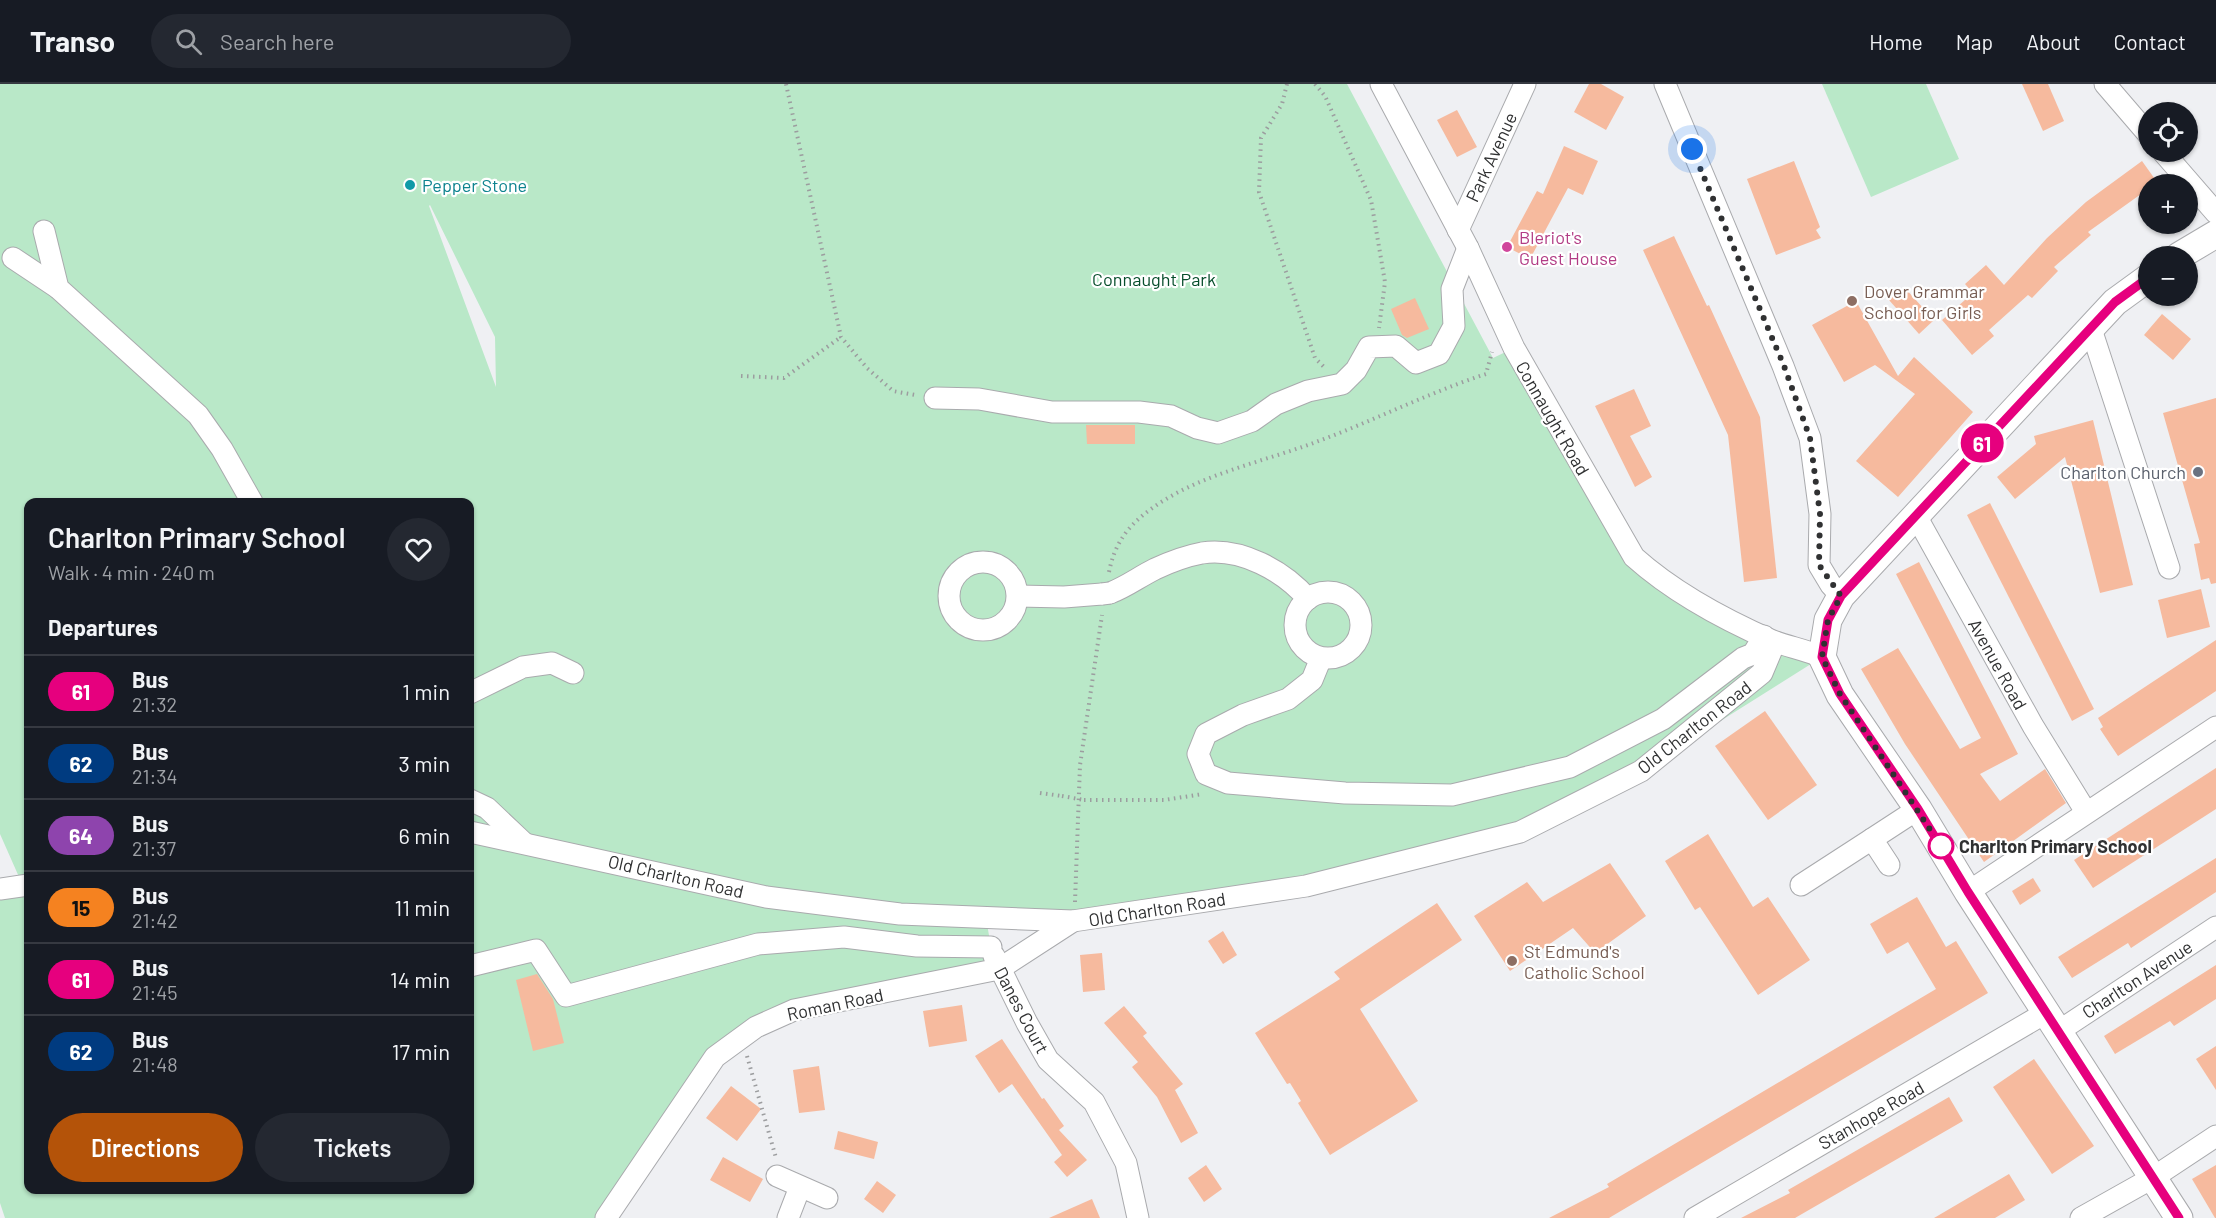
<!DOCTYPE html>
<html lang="en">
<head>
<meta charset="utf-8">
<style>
  :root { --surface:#171b24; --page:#242831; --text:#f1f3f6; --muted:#9ea1a6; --line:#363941; --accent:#b45309 }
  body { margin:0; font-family:Barlow,sans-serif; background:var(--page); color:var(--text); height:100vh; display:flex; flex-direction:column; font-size:22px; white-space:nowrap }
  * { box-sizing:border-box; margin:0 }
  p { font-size:20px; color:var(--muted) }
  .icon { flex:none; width:33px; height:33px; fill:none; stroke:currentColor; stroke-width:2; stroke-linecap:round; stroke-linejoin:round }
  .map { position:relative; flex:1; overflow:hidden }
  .side { position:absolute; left:24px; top:414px; width:450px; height:696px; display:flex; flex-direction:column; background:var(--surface); border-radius:12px; box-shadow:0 2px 4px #0004 }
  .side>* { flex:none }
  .badge { padding:0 12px; border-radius:20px; font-size:21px; line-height:39px }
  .controls { position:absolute; left:2138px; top:18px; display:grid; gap:12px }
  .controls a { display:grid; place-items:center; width:60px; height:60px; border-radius:50%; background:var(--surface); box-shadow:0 2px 4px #0004; font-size:30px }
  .you { position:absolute; width:30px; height:30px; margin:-15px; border:4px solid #fff; border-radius:50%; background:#1a73e8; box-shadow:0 0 0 9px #1a73e833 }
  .map>.badge { position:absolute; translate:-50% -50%; box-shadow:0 0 0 3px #fff }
  h2 { padding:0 24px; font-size:22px; line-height:54px }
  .round { display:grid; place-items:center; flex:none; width:63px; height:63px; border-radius:32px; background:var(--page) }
  .overview { display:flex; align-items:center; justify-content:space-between; height:102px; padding:0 24px }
  h1 { font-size:28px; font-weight:600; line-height:45px }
  .action { display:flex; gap:12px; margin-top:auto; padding:12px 24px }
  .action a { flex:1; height:69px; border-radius:36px; background:var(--accent); color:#fff; font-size:24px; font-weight:600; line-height:69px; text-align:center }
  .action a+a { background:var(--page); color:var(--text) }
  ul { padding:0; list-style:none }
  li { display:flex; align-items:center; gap:18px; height:72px; padding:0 24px; border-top:2px solid var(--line) }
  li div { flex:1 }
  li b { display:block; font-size:22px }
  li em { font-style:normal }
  li .badge { min-width:66px; font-weight:700; text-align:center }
  header { display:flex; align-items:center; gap:36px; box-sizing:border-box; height:84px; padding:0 30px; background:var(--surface); border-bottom:2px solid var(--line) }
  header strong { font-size:28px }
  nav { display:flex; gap:33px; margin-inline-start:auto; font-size:21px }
  .search { width:420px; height:54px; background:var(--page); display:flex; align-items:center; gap:15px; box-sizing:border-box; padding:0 21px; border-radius:33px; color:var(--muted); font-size:22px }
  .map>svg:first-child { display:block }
  .green { fill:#b9e8c8; fill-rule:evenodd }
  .building { fill:#f6ba9e }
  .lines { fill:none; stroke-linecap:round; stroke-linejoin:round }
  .minor-casing { stroke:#a9aaad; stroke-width:23 }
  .major-casing { stroke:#a9aaad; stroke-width:29 }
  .path { stroke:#9c9d9f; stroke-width:4; stroke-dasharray:1.5 4.5; stroke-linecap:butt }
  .minor { stroke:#fff; stroke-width:21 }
  .major { stroke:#fff; stroke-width:27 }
  .minor-bridge-casing { stroke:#a9aaad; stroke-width:23; stroke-linecap:butt }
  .path-bridge { stroke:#9c9d9f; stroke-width:4; stroke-dasharray:1.5 4.5; stroke-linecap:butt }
  .minor-bridge { stroke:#fff; stroke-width:21 }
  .line-casing { stroke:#fff; stroke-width:14 }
  .line { stroke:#e6007e; stroke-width:9 }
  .walk { stroke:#303132; stroke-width:6; stroke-dasharray:0 10.8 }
  .culture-dot { fill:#0f9aa8; stroke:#fff; stroke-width:2 }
  .hotel-dot { fill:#d1479c; stroke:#fff; stroke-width:2 }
  .education-dot { fill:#8d6e63; stroke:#fff; stroke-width:2 }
  .worship-dot { fill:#6b7280; stroke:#fff; stroke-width:2 }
  .stop-dot { fill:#fff; stroke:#e6007e; stroke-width:3 }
  .labels { text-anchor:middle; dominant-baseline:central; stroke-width:4.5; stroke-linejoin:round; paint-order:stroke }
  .street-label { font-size:18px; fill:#303132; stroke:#fff }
  .culture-label { font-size:18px; fill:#0d838f; stroke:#fff; text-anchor:start }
  .hotel-label { font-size:18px; fill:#b23c85; stroke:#fff; text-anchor:start }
  .park-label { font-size:18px; fill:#074e2c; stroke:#fff }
  .education-label { font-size:18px; fill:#785e54; stroke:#fff; text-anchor:start }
  .worship-label { font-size:18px; fill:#5b616d; stroke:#fff; text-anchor:end }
  .stop-label { font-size:18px; font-weight:bold; fill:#303132; stroke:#fff; text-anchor:start }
</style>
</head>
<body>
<header>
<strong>Transo</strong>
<div class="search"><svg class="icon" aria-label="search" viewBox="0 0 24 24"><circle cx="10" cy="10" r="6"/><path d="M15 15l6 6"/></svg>Search here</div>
<nav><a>Home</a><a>Map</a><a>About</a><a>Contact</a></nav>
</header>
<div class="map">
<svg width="2216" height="1134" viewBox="0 0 2216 1134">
  <rect width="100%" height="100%" fill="#eff0f3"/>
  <g class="green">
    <path d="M0 0H1347L1493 274 1514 264 1653 491 1822 573 1641 687 1520 748 1418 772 1073 837 986 834 991 863 999 885 794 926 715 973 606 1134H5L0 1119V807L23 802 0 750ZM430 121 495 253 496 303 429 122ZM28 418H470V1106H28Z"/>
    <path d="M1822 0H1926L1959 75 1871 113Z"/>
  </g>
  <g class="building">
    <path d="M1589 0H1601L1624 13 1606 46 1574 28Z"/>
    <path d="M2022 0H2048L2064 37 2043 47Z"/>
    <path d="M1457 26 1477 63 1457 73 1437 36Z"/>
    <path d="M1564 62 1598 77 1583 111 1568 104 1530 175 1507 163 1537 107 1543 110Z"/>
    <path d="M1794 77 1820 143 1816 146 1821 154 1776 171 1747 95Z"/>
    <path d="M2142 77 2157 98 2148 100V105L2088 148 2091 151 2054 183 2058 187 2032 214 2028 211 1989 246 1994 252 1972 271 1942 236 1973 209 1965 200 1986 181 2004 201 2047 154 2086 118Z"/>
    <path d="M1674 152 1707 222 1709 221 1760 333 1777 494 1744 498 1728 351 1643 166Z"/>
    <path d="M1904 203 1934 236 1919 250 1889 216Z"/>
    <path d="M1415 214 1429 245 1407 254 1402 251 1391 225Z"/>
    <path d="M1856 217 1898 292 1914 273 1973 328 1898 413 1856 377 1915 310 1875 281 1844 298 1812 241Z"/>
    <path d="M2162 230 2191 255 2173 276 2144 251Z"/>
    <path d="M1634 305 1651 342 1630 352 1652 393 1635 403 1595 322Z"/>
    <path d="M2216 314V499L2211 500 2209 494 2201 496 2194 460 2200 459 2163 329Z"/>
    <path d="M2093 336 2133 501 2100 509 2065 373 2015 415 1997 393 2036 360 2034 352Z"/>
    <path d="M1086 341H1135V360H1087Z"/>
    <path d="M1990 419 2094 625 2072 637 1967 431Z"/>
    <path d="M1919 478 2018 670 1980 690 2000 717 2045 685 2066 719 1984 778 1905 660 1861 585 1898 564 1960 665 1981 654 1896 490Z"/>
    <path d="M2201 505 2210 543 2167 554 2158 516Z"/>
    <path d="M2216 556V607L2118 672 2100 645 2103 643 2098 634Z"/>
    <path d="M1765 627 1817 701 1768 736 1715 662Z"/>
    <path d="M2216 684V725L2093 804 2074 776Z"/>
    <path d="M1708 750 1753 823 1768 813 1810 876 1758 911 1700 823 1695 826 1665 777Z"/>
    <path d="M2216 774V808L2131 864 2128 859 2072 894 2058 873Z"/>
    <path d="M1610 779 1646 832 1595 869 1573 844 1510 887 1474 832 1527 798 1543 818Z"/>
    <path d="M2033 794 2041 807 2020 821 2012 807Z"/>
    <path d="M1917 813 1946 863 1956 857 1988 909 1609 1134H1549L1609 1103 1607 1100 1936 905 1908 858 1887 870 1870 840Z"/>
    <path d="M1437 819 1462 856 1360 925 1418 1017 1330 1071 1298 1019 1301 1017 1290 999 1287 1000 1255 949 1340 895 1334 888Z"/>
    <path d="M1223 847 1237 871 1223 880 1208 857Z"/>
    <path d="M1102 869 1105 906 1083 908 1080 871Z"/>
    <path d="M2216 881V915L2174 942 2170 937 2115 970 2104 952Z"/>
    <path d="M537 890 553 915 564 959 533 967 516 896Z"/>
    <path d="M962 921 967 957 929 963 923 927Z"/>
    <path d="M1124 922 1147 949 1143 952 1183 1000 1175 1006 1198 1049 1181 1059 1157 1013 1132 983 1138 978 1104 939Z"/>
    <path d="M1002 955 1042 1015 1044 1014 1064 1042 1059 1046 1087 1076 1067 1093 1054 1078 1062 1071 1012 1000 999 1009 975 972Z"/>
    <path d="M2216 962V1006L2196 975Z"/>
    <path d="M2034 975 2094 1062 2052 1090 1993 1003Z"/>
    <path d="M819 982 825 1026 799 1029 793 986Z"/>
    <path d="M731 1002 761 1025 737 1057 706 1034Z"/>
    <path d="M1949 1013 1963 1037 1795 1134H1741L1790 1109 1788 1106Z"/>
    <path d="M838 1047 878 1058 874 1075 834 1065Z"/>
    <path d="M723 1073 763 1095 750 1118 710 1096Z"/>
    <path d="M1206 1081 1222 1105 1204 1118 1188 1094Z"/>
    <path d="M2216 1081V1134H2215L2192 1095Z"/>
    <path d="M2009 1090 2025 1116 1995 1134H1934Z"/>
    <path d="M877 1097 896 1111 883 1129 864 1115Z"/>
    <path d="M1092 1115 1100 1134H1049Z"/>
  </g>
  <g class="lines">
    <defs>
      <g id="minor">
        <path d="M1381 0 1468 164 1514 264 1634 473C1673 508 1725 536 1773 557 1789 563 1806 566 1822 573"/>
        <path d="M1665 0 1783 282 1810 354 1820 430 1819 481 1831 501 1841 512"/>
        <path d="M2105 0 2148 50"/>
        <path d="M2163 68 2216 129"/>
        <path d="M1458 146 1525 0"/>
        <path d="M44 147 58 204 198 331 222 365 252 418"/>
        <path d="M13 174 58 204"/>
        <path d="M2091 245 2169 484"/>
        <path d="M935 314 979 315 1052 328H1139L1171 332 1197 344 1218 349 1252 337 1276 320 1308 307 1342 300 1356 286 1369 263 1396 262 1416 279 1439 270 1454 242 1452 205 1468 164"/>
        <path d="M1915 430 2033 642 2086 728"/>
        <circle cx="983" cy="512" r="34"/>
        <circle cx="1328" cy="541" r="33"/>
        <path d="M1110 509C1126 503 1139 493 1155 485 1170 478 1186 472 1202 469 1241 463 1284 487 1308 515"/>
        <path d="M1018 512 1064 513 1102 510"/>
        <path d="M1321 574 1312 596 1288 615 1243 631 1206 650 1198 670 1206 690 1228 699 1345 709 1452 711 1570 683 1663 635 1743 574 1753 570 1764 552"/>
        <path d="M470 609 523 583 552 579 573 589"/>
        <path d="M470 716 487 724 524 759"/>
        <path d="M470 748 766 813 900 830 1073 837 1306 802 1520 748 1641 687 1762 589 1775 558"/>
        <path d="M1889 781 1872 755 1918 725"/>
        <path d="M1801 801 1872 755"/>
        <path d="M0 805 28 801"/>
        <path d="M1968 808 2216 643"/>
        <path d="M994 872 1027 939 1048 976 1094 1018 1126 1079 1138 1134"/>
        <path d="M470 882 536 866 566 912 758 860 844 853 917 862 991 863"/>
        <path d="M2059 947 2216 843"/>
        <path d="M777 1092 827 1114"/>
        <path d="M606 1134 715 973 756 943 794 926 999 885 1073 837"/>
        <path d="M788 1134 800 1103"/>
        <path d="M1695 1134 2047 928"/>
        <path d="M2081 1134 2154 1093 2216 1052"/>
      </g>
      <g id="major">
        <path d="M2179 172 2216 150"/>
        <path d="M2148 194 2115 218 1841 512 1828 536 1822 573 1840 611 1918 725 1968 808 2179 1134"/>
      </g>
    </defs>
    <use href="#minor" class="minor-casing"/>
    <use href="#major" class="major-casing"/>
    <g class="path">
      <path d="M786 0 841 253 867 284 893 307 915 311"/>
      <path d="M1287 0 1282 20 1261 54 1259 108 1315 274 1324 283"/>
      <path d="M1315 0 1325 12 1371 116 1385 198 1379 244"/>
      <path d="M741 292 784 294 841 253"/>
      <path d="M1109 488C1114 462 1126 444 1147 428 1195 391 1260 379 1316 358 1373 337 1428 309 1486 290L1492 268"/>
      <path d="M1040 709 1062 712"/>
      <path d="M1084 716H1164L1203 710"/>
      <path d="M1075 818 1080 681 1102 531"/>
      <path d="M747 972 776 1074"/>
    </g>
    <use href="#minor" class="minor"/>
    <use href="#major" class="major"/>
    <defs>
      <path id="minor-bridge" d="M1102 510 1110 509"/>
    </defs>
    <use href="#minor-bridge" class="minor-bridge-casing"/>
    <path class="path-bridge" d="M1062 712 1084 716"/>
    <use href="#minor-bridge" class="minor-bridge"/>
  </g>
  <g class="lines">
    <defs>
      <path id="line" d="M2148 194 2115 218 1841 512 1828 536 1822 573 1840 610 1918 725 1968 808 2179 1134"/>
    </defs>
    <use href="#line" class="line-casing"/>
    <use href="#line" class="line"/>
    <path class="walk" d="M1692 65 1784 282 1810 354 1820 430 1819 481 1841 512 1828 536 1822 573 1840 610 1941 762"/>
  </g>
  <circle class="culture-dot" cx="410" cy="101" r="6"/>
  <circle class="hotel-dot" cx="1507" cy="163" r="6"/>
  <g class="education-dot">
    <circle cx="1852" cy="217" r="6"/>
    <circle cx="1512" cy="877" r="6"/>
  </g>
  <circle class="worship-dot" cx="2198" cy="388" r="6"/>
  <circle class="stop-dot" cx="1941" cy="762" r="12"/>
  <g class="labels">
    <g class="street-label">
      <text transform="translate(1491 73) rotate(-65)">Park Avenue</text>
      <text transform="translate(1553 334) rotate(60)">Connaught Road</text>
      <text transform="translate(1998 580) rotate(61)">Avenue Road</text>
      <text transform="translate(1694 643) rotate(-38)">Old Charlton Road</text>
      <text transform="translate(676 792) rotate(13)">Old Charlton Road</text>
      <text transform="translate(1157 825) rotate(-9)">Old Charlton Road</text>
      <text transform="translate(2137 895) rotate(-33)">Charlton Avenue</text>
      <text transform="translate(835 920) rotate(-12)">Roman Road</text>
      <text transform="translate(1022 926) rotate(62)">Danes Court</text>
      <text transform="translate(1871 1031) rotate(-30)">Stanhope Road</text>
    </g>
    <g class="culture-label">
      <text x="422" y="101">Pepper Stone</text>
    </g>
    <g class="hotel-label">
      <text x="1519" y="153">Bleriot's<tspan x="1519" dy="21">Guest House</tspan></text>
    </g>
    <g class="park-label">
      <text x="1154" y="195">Connaught Park</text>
    </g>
    <g class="education-label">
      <text x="1864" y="207">Dover Grammar<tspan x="1864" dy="21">School for Girls</tspan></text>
      <text x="1524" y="867">St Edmund's<tspan x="1524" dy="21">Catholic School</tspan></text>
    </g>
    <g class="worship-label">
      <text x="2186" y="388">Charlton Church</text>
    </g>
    <g class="stop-label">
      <text x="1959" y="762">Charlton Primary School</text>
    </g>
  </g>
</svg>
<div class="controls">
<a><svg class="icon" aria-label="locate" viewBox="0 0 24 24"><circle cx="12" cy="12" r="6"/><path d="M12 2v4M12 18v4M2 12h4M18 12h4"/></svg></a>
<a>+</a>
<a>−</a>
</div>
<div class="you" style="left:1692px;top:65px"></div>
<b class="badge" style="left:1982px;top:359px;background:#e6007e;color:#fff">61</b>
<section class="side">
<div class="overview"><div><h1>Charlton Primary School</h1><p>Walk · 4 min · 240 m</p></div><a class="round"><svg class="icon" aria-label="heart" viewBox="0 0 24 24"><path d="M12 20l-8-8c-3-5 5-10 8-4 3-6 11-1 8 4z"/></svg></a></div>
<h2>Departures</h2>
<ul>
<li><span class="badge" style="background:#e6007e;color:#fff">61</span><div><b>Bus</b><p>21:32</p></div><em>1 min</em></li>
<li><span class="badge" style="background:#003b80;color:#fff">62</span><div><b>Bus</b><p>21:34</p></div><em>3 min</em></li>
<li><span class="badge" style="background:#8e44ad;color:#fff">64</span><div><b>Bus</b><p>21:37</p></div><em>6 min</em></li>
<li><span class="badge" style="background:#f58220;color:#111">15</span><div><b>Bus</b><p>21:42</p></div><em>11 min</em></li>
<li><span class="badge" style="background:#e6007e;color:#fff">61</span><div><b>Bus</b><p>21:45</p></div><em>14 min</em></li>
<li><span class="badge" style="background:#003b80;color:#fff">62</span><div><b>Bus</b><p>21:48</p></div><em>17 min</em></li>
</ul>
<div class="action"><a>Directions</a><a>Tickets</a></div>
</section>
</div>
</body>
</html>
